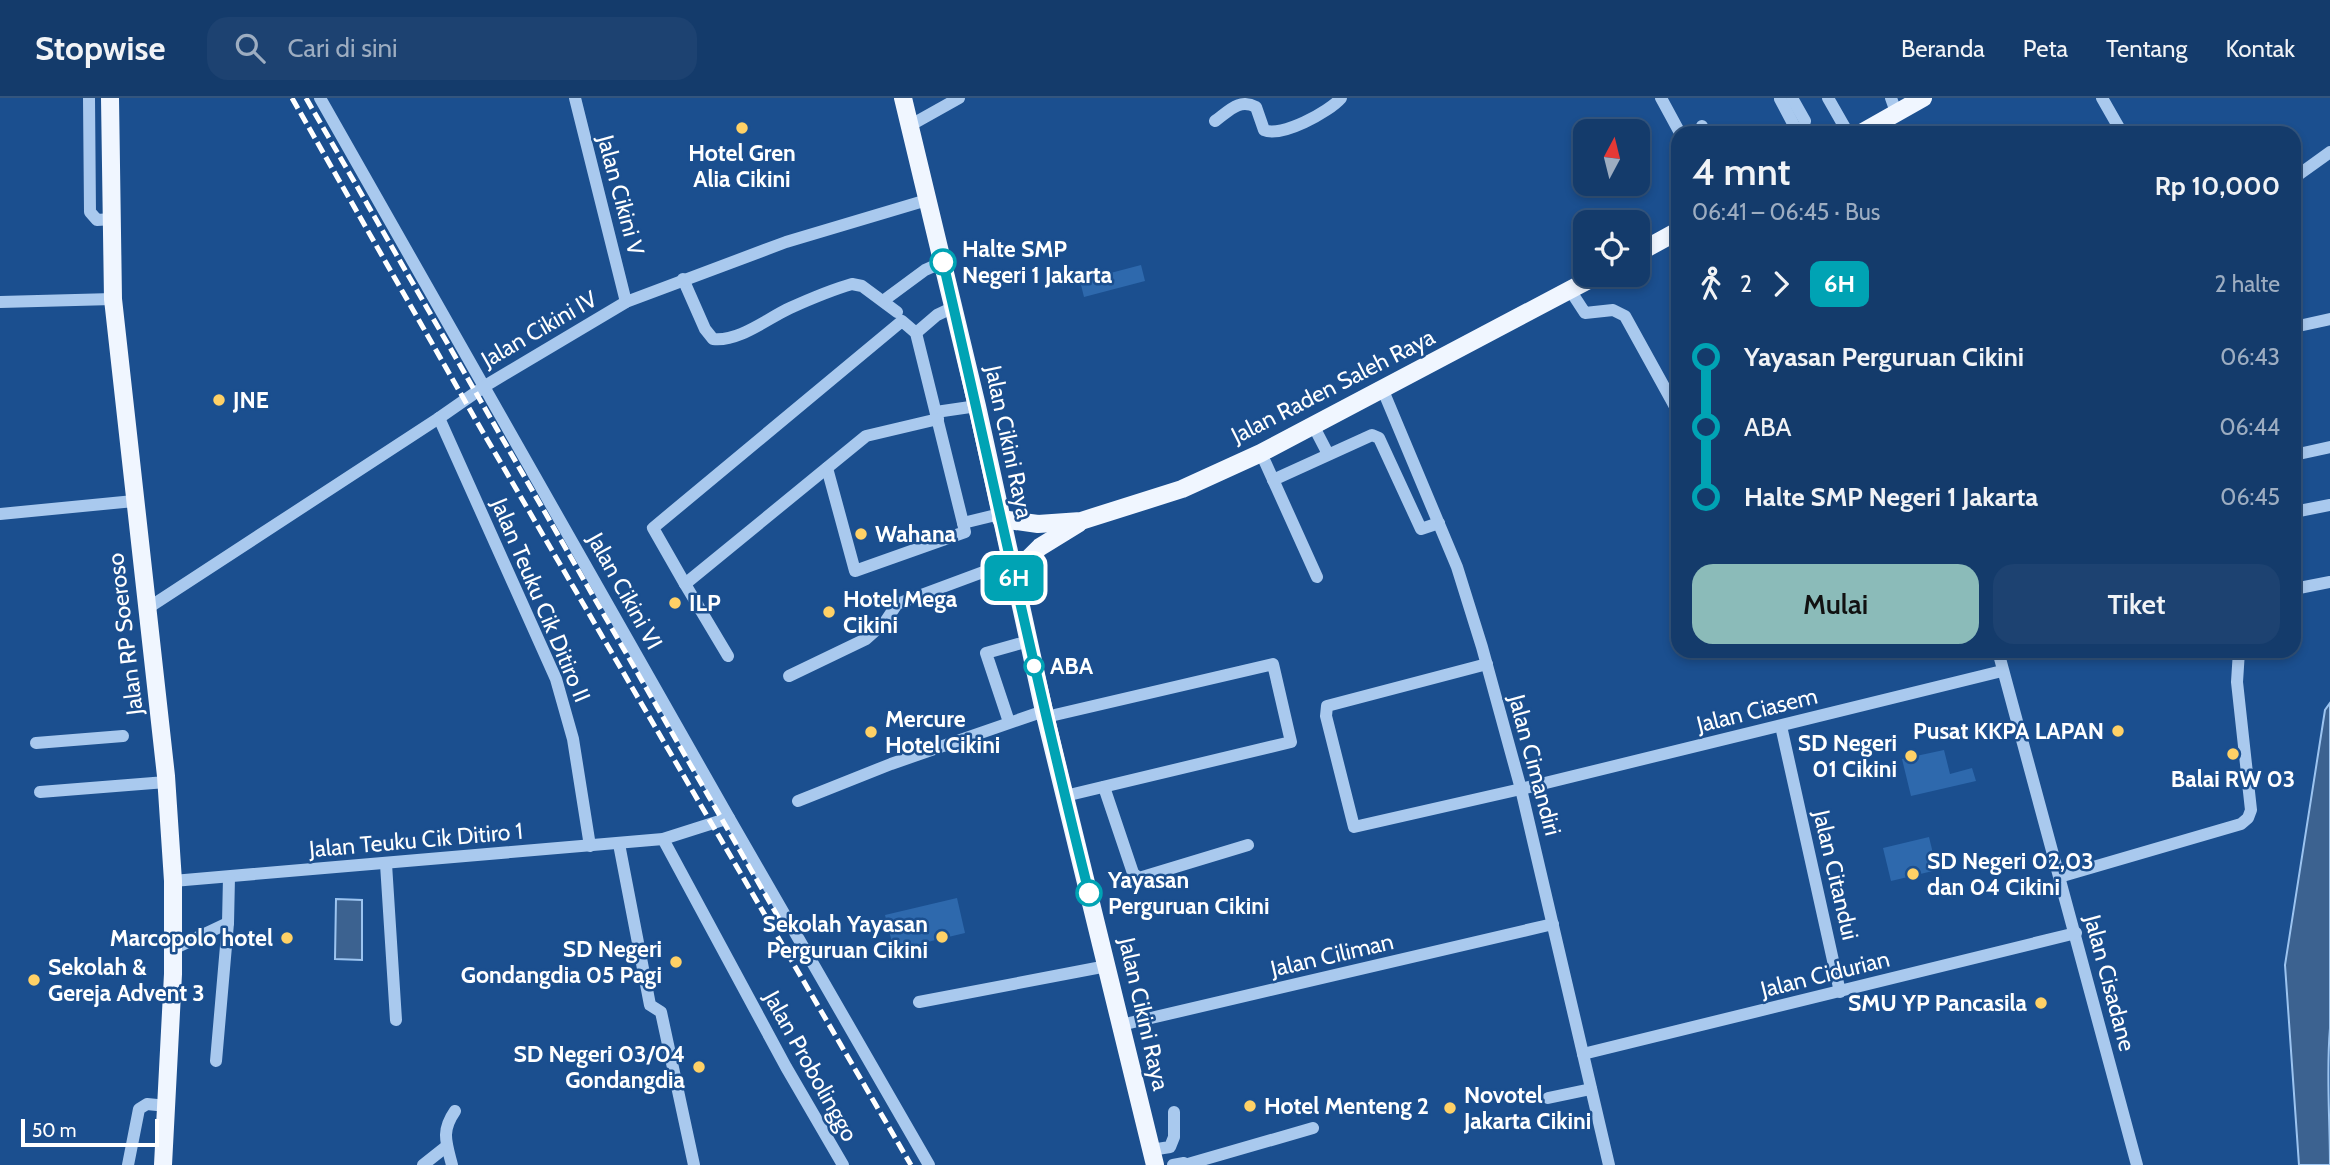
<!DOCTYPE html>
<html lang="id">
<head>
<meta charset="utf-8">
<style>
  :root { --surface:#143b6b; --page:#1d4271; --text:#f1f3f6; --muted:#9dadc1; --line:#33557e; --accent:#8bbbb9 }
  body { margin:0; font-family:Cabin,sans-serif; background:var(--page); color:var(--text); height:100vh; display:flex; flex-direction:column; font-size:26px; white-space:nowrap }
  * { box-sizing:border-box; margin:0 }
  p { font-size:23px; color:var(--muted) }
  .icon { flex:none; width:38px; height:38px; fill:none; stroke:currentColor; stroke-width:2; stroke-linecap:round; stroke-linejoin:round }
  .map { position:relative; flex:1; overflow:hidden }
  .details { position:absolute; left:1671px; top:28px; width:630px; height:532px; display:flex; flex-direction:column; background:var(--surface); border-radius:21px; box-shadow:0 4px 10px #0003,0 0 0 2px var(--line) }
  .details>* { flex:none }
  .badge { padding:0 14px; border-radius:10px; font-size:24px; line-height:46px }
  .needle { width:46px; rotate:7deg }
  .buttons { position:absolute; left:1573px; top:21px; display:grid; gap:14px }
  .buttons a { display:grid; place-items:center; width:77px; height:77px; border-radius:14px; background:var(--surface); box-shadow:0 4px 10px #0003,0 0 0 2px var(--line); font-size:35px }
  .scale { position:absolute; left:21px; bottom:18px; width:138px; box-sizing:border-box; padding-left:7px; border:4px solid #fff; border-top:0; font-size:19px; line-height:24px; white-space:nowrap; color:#fff; -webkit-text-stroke:5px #1b4f8f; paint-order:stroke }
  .map>.badge { position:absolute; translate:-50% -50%; box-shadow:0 0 0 4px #fff }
  .legs { display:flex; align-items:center; gap:10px; height:77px; padding:0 21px; font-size:23px }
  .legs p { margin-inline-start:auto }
  .summary { display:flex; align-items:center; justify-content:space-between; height:119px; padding:0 21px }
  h1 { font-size:38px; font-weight:600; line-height:52px }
  .primary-button { display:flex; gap:14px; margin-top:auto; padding:14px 21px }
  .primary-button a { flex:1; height:80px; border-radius:21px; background:var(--accent); color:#111; font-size:28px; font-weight:600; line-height:80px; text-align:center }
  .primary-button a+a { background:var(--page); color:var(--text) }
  ul { padding:0 21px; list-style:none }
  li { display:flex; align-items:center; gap:24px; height:70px; font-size:26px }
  li i { display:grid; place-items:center; width:10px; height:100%; margin:0 9px; background:currentColor }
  li i::after { content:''; width:18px; height:18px; margin:-9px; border:5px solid; border-radius:50%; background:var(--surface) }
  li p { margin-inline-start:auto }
  li:first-child i { background:linear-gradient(#0000 50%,currentColor 0) }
  li:last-child i { background:linear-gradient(currentColor 50%,#0000 0) }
  header { display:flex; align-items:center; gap:42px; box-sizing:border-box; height:98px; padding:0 35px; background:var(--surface); border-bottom:2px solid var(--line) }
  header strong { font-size:33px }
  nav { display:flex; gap:38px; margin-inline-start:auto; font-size:24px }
  .search { width:490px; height:63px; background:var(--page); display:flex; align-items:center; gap:18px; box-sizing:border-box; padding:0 24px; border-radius:21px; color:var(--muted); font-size:26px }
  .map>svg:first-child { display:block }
  .green { fill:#2e69ad }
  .water { fill:#3c6290; stroke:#9cc4f0; stroke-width:2 }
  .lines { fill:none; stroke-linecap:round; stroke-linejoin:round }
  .minor { stroke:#a9c9ee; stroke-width:12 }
  .major { stroke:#f0f6ff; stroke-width:18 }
  .rail { stroke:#fff; stroke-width:5; stroke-dasharray:12 5; stroke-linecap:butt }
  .line-1-casing { stroke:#fff; stroke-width:16 }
  .line-1 { stroke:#00a3b4; stroke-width:10 }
  .poi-dot { fill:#ffd166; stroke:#1b4f8f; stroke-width:2.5 }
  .stop-1-dot { fill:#fff; stroke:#00a3b4; stroke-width:3.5 }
  .labels { text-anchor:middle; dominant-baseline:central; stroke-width:5; stroke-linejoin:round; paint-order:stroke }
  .poi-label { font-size:23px; font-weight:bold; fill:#fff; stroke:#1b4f8f; text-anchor:start }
  .street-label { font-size:23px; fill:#fff; stroke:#1b4f8f }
  .stop-label { font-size:23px; font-weight:bold; fill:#fff; stroke:#1b4f8f; text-anchor:start }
</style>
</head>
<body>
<header>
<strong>Stopwise</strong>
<div class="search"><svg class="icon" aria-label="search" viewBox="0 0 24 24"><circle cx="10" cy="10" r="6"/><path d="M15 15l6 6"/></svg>Cari di sini</div>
<nav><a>Beranda</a><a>Peta</a><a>Tentang</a><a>Kontak</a></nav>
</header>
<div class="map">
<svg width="2330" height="1067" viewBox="0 0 2330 1067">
  <rect width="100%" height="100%" fill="#1b4f8f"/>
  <g class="green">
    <path d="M1141 167 1145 183 1084 199 1080 183Z"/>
    <path d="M1944 652 1950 676 1972 670 1976 683 1911 698 1902 661Z"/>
    <path d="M1929 739 1937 772 1891 783 1883 750Z"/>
    <path d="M957 800 965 835 894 852 885 817Z"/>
  </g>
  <g class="water">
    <path d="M2330 605V930C2326 975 2330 1021 2330 1067H2299L2285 867 2325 612Z"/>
    <path d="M336 801 362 802V862L335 861Z"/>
  </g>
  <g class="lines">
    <g class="minor">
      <path d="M89 0 90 114 97 122 112 121"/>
      <path d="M320 0 729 720 929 1067"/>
      <path d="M575 0 626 204"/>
      <path d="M1661 0 1680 35"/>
      <path d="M1792 0 1805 23 1801 35"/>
      <path d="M1828 0 1848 35"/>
      <path d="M1891 0 1896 14"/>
      <path d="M2102 0 2122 35"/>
      <path d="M1780 1 1798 35"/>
      <path d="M1215 23C1229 13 1239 0 1256 9L1264 32C1281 40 1329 14 1341 0"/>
      <path d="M909 28 959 0"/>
      <path d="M1702 28 1705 35"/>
      <path d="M2294 80 2330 54"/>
      <path d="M683 181 705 231 713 241C739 244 768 220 790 210 810 201 831 192 852 186L862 188 897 214"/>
      <path d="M1570 192 1585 215 1613 212 1625 218 1678 314"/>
      <path d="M883 203 925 172 943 164"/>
      <path d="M0 204 113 201"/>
      <path d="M2294 229 2330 221"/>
      <path d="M916 235 937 217 954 209"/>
      <path d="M1382 290 1457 469 1482 549 1521 691 1609 1067"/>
      <path d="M936 314 977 308"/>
      <path d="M439 320 556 581 573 641 590 748"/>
      <path d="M1313 327 1328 356"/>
      <path d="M1261 355 1317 479"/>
      <path d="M2294 357 2330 349"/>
      <path d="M827 370 855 473 965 434 963 425 1000 416"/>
      <path d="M1273 382 1372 337 1379 340 1421 431 1439 425"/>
      <path d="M2294 414 2330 407"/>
      <path d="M0 416 134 403"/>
      <path d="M685 486 653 430 902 223 916 235 963 425"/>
      <path d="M2294 491 2330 484"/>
      <path d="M148 510 439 320 485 288 626 204 786 144 927 102"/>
      <path d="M1998 553 2137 1067"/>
      <path d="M728 558 685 486 866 338 938 321"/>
      <path d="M1487 566 1327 608 1326 618 1354 729 1521 691 2002 573"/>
      <path d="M789 578 866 541 885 524 897 506 1010 464"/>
      <path d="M1046 619 1273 566 1291 644 1065 698"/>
      <path d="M1009 624 986 555 1029 543"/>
      <path d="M1781 628 1840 894"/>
      <path d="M36 645 123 638"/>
      <path d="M1104 689 1133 775 1139 780 1248 747"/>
      <path d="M40 694 166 684"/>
      <path d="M798 703 891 666 1044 613"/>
      <path d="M663 741 786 969 843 1067"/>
      <path d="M619 746 650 907 661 914 694 1067"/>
      <path d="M386 766 396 922"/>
      <path d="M2059 779 2241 726 2248 720 2251 712 2237 584 2239 553"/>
      <path d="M173 783 663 741 729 720"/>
      <path d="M173 851 228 825"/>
      <path d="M919 904 1107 868"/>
      <path d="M1121 927 1553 826"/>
      <path d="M1583 956 2076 835"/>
      <path d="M216 963 228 825 229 779"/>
      <path d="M1548 1000 1591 991"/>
      <path d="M1151 1052 1170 1049 1174 1039V1014"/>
      <path d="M1188 1066 1313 1030"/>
      <path d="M128 1067 139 1011 147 1006 167 1008"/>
      <path d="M423 1067 447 1048"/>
      <path d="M452 1067C446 1044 441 1033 455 1013"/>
      <path d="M1173 1067 1184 1065 1188 1067"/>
    </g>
    <g class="major">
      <path d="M110 0 113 201 166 678 173 783V876L163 1067"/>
      <path d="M903 0 977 308 1044 613 1155 1067"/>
      <path d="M1861 35 1923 0"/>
      <path d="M1638 155 1678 133"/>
      <path d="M1001 421 1038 426 1081 423 1182 391 1261 355 1598 177"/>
      <path d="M1013 476 1040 449 1079 425"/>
    </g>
    <g class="rail">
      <path d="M292 0 477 324 911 1067"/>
      <path d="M306 0 780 822"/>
    </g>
  </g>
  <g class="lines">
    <defs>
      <path id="line-1" d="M943 164C992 375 1036 586 1089 795"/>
    </defs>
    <use href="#line-1" class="line-1-casing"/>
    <use href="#line-1" class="line-1"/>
  </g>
  <g class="poi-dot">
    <circle cx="742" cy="30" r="7"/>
    <circle cx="219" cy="302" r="7"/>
    <circle cx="861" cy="436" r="7"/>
    <circle cx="675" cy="505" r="7"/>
    <circle cx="829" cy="514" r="7"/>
    <circle cx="2118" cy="633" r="7"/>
    <circle cx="871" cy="634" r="7"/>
    <circle cx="2233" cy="656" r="7"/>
    <circle cx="1911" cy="658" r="7"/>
    <circle cx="1913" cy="776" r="7"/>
    <circle cx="942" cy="839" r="7"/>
    <circle cx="287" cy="840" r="7"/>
    <circle cx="676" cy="864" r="7"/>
    <circle cx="34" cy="882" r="7"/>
    <circle cx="2041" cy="905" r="7"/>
    <circle cx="699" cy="969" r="7"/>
    <circle cx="1250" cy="1008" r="7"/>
    <circle cx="1450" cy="1010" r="7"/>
  </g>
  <g class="stop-1-dot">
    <circle cx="943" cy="164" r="12"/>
    <circle cx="1034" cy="568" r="9"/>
    <circle cx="1089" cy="795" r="12"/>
  </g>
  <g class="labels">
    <g class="poi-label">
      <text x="742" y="55" text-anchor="middle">Hotel Gren<tspan x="742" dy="26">Alia Cikini</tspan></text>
      <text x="233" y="302">JNE</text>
      <text x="875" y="436">Wahana</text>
      <text x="843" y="501">Hotel Mega<tspan x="843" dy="26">Cikini</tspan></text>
      <text x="689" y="505">ILP</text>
      <text x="885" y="621">Mercure<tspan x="885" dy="26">Hotel Cikini</tspan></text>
      <text x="2104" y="633" text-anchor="end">Pusat KKPA LAPAN</text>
      <text x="1897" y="645" text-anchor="end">SD Negeri<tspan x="1897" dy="26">01 Cikini</tspan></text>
      <text x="2233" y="681" text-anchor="middle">Balai RW 03</text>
      <text x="1927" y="763">SD Negeri 02,03<tspan x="1927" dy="26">dan 04 Cikini</tspan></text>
      <text x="928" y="826" text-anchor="end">Sekolah Yayasan<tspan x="928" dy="26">Perguruan Cikini</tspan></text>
      <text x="273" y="840" text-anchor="end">Marcopolo hotel</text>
      <text x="662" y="851" text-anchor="end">SD Negeri<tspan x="662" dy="26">Gondangdia 05 Pagi</tspan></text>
      <text x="48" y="869">Sekolah &amp;<tspan x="48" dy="26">Gereja Advent 3</tspan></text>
      <text x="2027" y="905" text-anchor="end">SMU YP Pancasila</text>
      <text x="685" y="956" text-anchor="end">SD Negeri 03/04<tspan x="685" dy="26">Gondangdia</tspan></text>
      <text x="1464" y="997">Novotel<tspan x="1464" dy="26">Jakarta Cikini</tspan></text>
      <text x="1264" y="1008">Hotel Menteng 2</text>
    </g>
    <g class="street-label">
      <text transform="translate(621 97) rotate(75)">Jalan Cikini V</text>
      <text transform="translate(539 231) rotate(-30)">Jalan Cikini IV</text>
      <text transform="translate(1333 288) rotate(-27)">Jalan Raden Saleh Raya</text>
      <text transform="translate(1009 344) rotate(78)">Jalan Cikini Raya</text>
      <text transform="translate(625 493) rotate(61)">Jalan Cikini VI</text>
      <text transform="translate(541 502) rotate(67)">Jalan Teuku Cik Ditiro II</text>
      <text transform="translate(125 536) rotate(-97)">Jalan RP Soeroso</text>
      <text transform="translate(1757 612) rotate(-14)">Jalan Ciasem</text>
      <text transform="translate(1535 667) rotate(75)">Jalan Cimandiri</text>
      <text transform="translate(416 742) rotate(-5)">Jalan Teuku Cik Ditiro 1</text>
      <text transform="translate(1836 777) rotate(77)">Jalan Citandui</text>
      <text transform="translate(1332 857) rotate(-13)">Jalan Ciliman</text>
      <text transform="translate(1825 876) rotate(-14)">Jalan Cidurian</text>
      <text transform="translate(2110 885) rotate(75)">Jalan Cisadane</text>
      <text transform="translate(1144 916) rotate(77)">Jalan Cikini Raya</text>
      <text transform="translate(811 968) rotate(61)">Jalan Probolinggo</text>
    </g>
    <g class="stop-label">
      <text x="962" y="151">Halte SMP<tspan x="962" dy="26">Negeri 1 Jakarta</tspan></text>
      <text x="1050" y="568">ABA</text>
      <text x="1108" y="782">Yayasan<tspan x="1108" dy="26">Perguruan Cikini</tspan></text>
    </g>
  </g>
</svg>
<div class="buttons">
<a><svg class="needle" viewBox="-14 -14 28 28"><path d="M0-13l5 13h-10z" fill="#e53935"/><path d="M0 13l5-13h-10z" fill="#9dadc1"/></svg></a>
<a><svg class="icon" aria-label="locate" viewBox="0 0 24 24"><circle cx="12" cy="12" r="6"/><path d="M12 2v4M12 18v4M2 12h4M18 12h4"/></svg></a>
</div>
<div class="scale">50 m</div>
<b class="badge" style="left:1014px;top:480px;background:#00a3b4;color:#fff">6H</b>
<section class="details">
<div class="summary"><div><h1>4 mnt</h1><p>06:41 – 06:45 · Bus</p></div><b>Rp 10,000</b></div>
<div class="legs"><svg class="icon" aria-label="walk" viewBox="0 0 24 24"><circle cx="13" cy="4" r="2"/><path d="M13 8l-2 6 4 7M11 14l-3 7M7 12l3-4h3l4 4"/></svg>2<svg class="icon" aria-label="forward" viewBox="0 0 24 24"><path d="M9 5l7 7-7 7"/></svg><b class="badge" style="background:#00a3b4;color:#fff">6H</b><p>2 halte</p></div>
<ul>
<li><i style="color:#00a3b4"></i><b>Yayasan Perguruan Cikini</b><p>06:43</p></li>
<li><i style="color:#00a3b4"></i><span>ABA</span><p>06:44</p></li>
<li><i style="color:#00a3b4"></i><b>Halte SMP Negeri 1 Jakarta</b><p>06:45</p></li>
</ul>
<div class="primary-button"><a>Mulai</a><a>Tiket</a></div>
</section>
</div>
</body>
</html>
